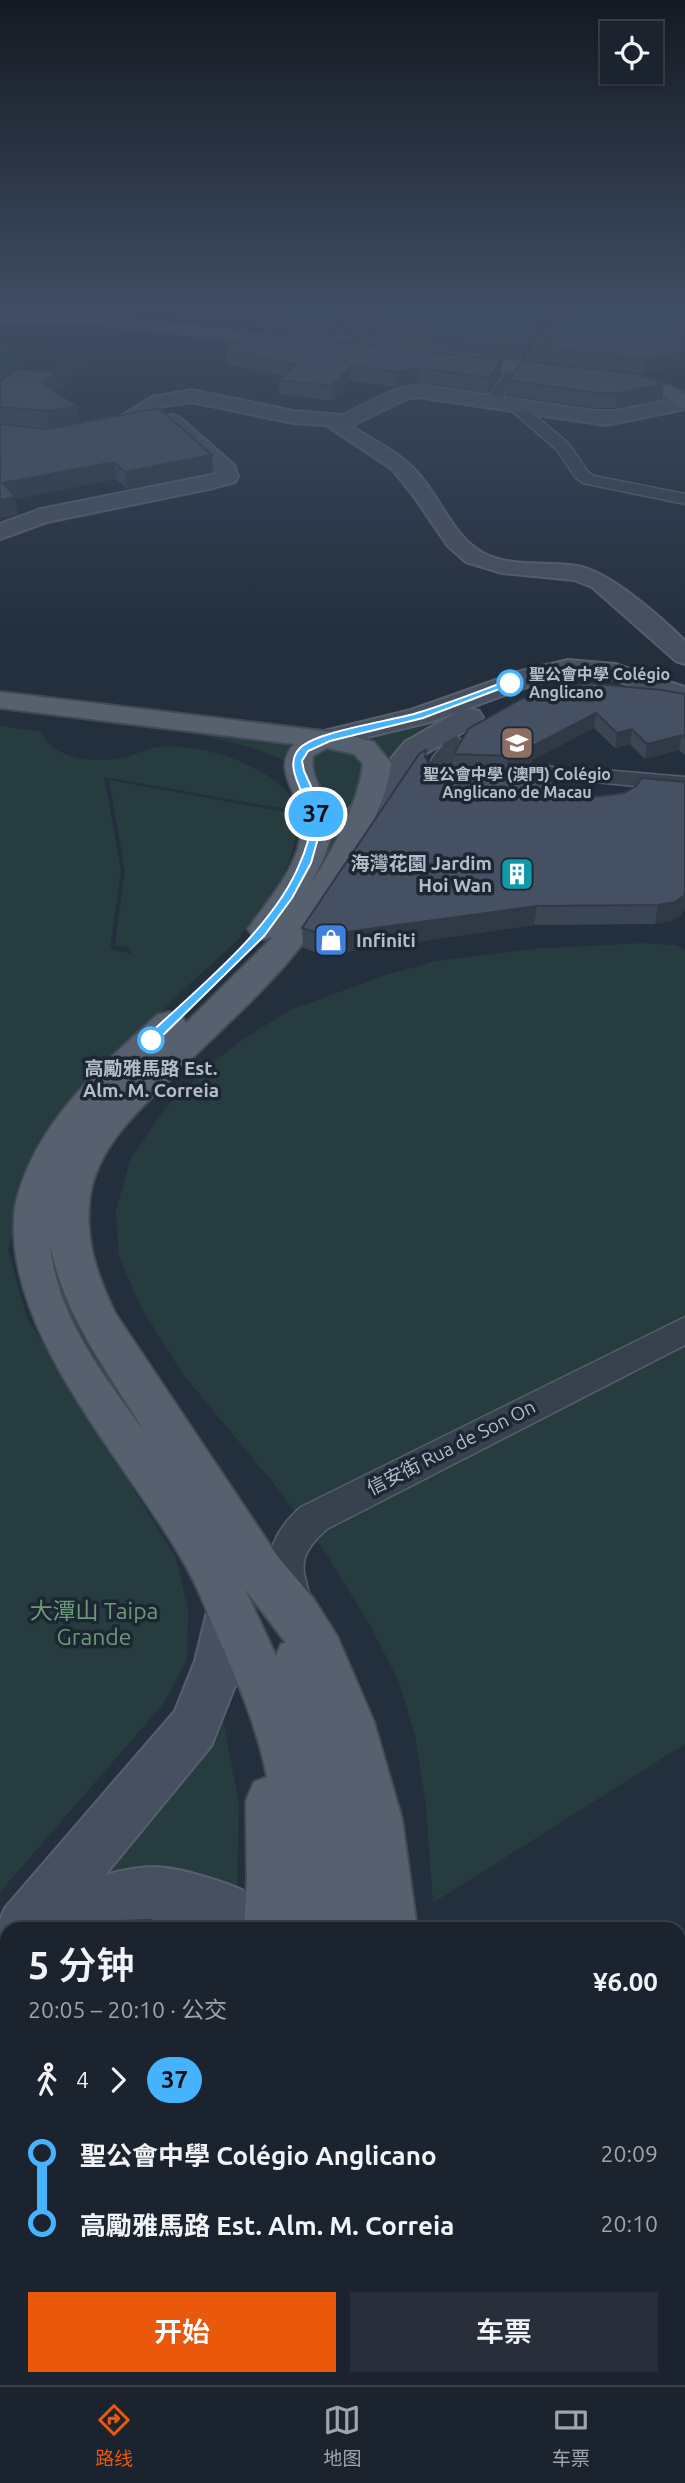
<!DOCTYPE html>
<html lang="zh">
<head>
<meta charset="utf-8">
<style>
  :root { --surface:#1b232e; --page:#282f3a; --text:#f1f3f6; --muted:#a0a4aa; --line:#39404a; --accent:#ea580c }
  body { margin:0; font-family:Ubuntu,"Noto Sans SC",sans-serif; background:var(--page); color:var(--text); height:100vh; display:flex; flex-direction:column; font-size:26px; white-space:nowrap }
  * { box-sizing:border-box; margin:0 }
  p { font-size:23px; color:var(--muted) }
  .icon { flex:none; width:38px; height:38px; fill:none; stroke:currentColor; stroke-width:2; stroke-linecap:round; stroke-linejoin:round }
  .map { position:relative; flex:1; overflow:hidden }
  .drawer { position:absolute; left:0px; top:1922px; width:686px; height:464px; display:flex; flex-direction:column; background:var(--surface); border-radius:21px 21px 0 0; box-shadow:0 2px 5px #0004,0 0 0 2px var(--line) }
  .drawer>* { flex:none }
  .badge { padding:0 14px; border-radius:23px; font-size:24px; line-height:46px }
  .controls { position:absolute; left:600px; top:21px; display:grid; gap:14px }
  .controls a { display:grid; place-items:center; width:63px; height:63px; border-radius:0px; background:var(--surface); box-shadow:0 2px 5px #0004,0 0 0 2px var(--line); font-size:35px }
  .map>.badge { position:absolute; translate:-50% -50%; box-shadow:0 0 0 4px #fff }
  .legs { display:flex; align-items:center; gap:10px; height:77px; padding:0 28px; font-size:23px }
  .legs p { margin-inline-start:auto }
  .head { display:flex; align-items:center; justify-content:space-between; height:119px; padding:0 28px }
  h1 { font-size:38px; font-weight:600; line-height:52px }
  .cta { display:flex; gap:14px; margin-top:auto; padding:14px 28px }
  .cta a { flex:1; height:80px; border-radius:0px; background:var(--accent); color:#fff; font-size:28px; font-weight:600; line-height:80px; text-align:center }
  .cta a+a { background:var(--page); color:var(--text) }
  ul { padding:0 28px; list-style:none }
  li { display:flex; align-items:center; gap:24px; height:70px; font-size:26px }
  li i { display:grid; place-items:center; width:10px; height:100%; margin:0 9px; background:currentColor }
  li i::after { content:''; width:18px; height:18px; margin:-9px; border:5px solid; border-radius:50%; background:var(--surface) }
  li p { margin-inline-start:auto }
  li:first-child i { background:linear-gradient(#0000 50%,currentColor 0) }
  li:last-child i { background:linear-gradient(currentColor 50%,#0000 0) }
  .dock { display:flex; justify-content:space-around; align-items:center; height:98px; border-top:2px solid var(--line); background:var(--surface); font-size:19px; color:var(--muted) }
  .dock a { display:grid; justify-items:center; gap:4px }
  .dock .selected { color:var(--accent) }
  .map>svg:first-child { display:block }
  .green { fill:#263c3f }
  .water { fill:#394c67 }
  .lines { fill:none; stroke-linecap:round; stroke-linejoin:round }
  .street-casing { stroke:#565f6c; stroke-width:3 }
  .secondary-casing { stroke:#565f6c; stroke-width:4 }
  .primary-casing { stroke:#414a57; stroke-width:4 }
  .street { fill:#38414e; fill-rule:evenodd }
  .secondary { fill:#465061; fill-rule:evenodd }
  .primary { fill:#56606e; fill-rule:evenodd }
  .wall { fill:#3b4654 }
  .shaded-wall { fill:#303945 }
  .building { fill:#455162; stroke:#303945; stroke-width:2 }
  .line-1 { fill:#46b3ff; stroke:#fff; stroke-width:2 }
  .stop-1-dot { fill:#fff; stroke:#46b3ff; stroke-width:3.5 }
  .labels { text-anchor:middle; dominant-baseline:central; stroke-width:7; stroke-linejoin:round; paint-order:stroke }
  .far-stop-label { font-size:16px; font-weight:bold; fill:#b4bcc9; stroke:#1d2633; text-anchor:start }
  .far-poi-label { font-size:16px; font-weight:bold; fill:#b4bcc9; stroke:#1d2633 }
  .poi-label { font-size:19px; font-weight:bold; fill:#b4bcc9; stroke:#1d2633; text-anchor:end }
  .stop-label { font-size:19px; font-weight:bold; fill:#b4bcc9; stroke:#1d2633 }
  .street-label { font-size:19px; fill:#b4bcc9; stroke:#1d2633 }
  .near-park-label { font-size:23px; fill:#6b9a76; stroke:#1d2633 }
</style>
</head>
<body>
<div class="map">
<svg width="685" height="2385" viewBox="0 0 685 2385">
  <rect width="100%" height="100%" fill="#242f3e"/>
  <g class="green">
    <path d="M0 344 44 350 0 381Z"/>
    <path d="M64 357 93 360 58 390 27 386Z"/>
    <path d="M475 702 482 706 426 733 388 759 378 744 361 736Z"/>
    <path d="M0 706 296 742 286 760H283L254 748 201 735 0 710Z"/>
    <path d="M0 726 39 731C44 736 48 743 53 747 71 762 104 762 126 757 136 754 147 749 157 747 198 742 285 767 297 811L104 777 121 870 110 949 132 954 127 947 115 946 125 870 109 780 296 814C301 856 270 908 240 935L242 936 181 992 74 1101 35 1155 8 1249 27 1318 176 1558 188 1609 187 1660 163 1704 0 1892Z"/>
    <path d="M332 748 353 750 368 770 327 868 271 947 59 1199 195 1517 67 1317 45 1270 49 1198 136 1072 261 947 313 872 314 782 311 763 314 754Z"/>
    <path d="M642 943 676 945 685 950V1744L433 1903 426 1805 415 1736 399 1682 371 1627 324 1550 274 1484 182 1373 141 1307 119 1257 116 1211 130 1160 165 1108 206 1068 242 1040 290 1010 386 975 436 961 544 948Z"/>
    <path d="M222 1714 239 1804 237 1897 107 1876Z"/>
  </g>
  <path class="water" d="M679 2212 685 2217V2295L679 2302Z"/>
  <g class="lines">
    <defs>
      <g id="street">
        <path d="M368 305H382L345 344H335V338Z"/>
        <path d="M565 305H578L536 366H526L524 363Z"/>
        <path d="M517 363 524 367 497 404H487L484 401 487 398 512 364Z"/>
        <path d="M515 401 520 403 568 443 588 472 594 476 685 494V504L583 483 576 478 556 449 510 409 507 406 510 403Z"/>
        <path d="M442 725 449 727 465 745 449 771C471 775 493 776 515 773 528 771 540 764 553 767L556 772C539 797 455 786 429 779L426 774 433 757 443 745 431 731 435 727Z"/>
        <path d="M603 770 685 777V791L595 782 592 777 595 772Z"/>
        <path d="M685 1317V1345L327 1529C280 1570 321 1581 305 1616L292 1621 279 1616C260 1574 266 1537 301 1507Z"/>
      </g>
      <g id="secondary">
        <path d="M418 385 594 411H616L685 397V409L606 425 418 397 406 399 351 426C373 441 398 451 416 471 439 495 453 537 483 553 511 568 547 561 577 566 609 571 662 618 685 641V664L676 661 592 587 574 580 502 573 466 562 448 546 413 495 392 469 326 425 293 423 192 402 164 406 122 430H108L105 426 152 397 192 390 293 411 343 415 394 390Z"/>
        <path d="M172 415 179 417 234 465 238 477 235 482 209 489 47 522 0 539V524L41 509 216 474 165 425 162 421 165 417Z"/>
        <path d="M568 660 615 664 685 687V704L612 679 568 676 538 683 430 722 326 747 316 745 312 739 316 733 411 710 521 671Z"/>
        <path d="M469 709 479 711 483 717 479 723 425 754 374 815 364 818 354 815 349 809 354 803 405 742 459 711Z"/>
        <path d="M231 1590 248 1596 255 1612 245 1661 211 1746 105 1875C120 1871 136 1867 153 1867 180 1867 253 1888 270 1908 274 1913 276 1923 278 1928H197L151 1922 113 1928H7V1984L0 1986V1920L5 1908 175 1711 195 1661 207 1612 214 1596Z"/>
      </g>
      <g id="primary">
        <path d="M50 305H66L63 312 260 333 269 328 477 351 483 353 485 358C540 364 641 366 685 394V409L655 392 636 387 451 366 444 364 443 359 303 342 294 347 85 323H0V313H30Z"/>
        <path d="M0 692 340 733 374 742 391 763C389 787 378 811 368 833 347 879 320 925 286 964 254 1001 216 1034 181 1069 145 1104 98 1143 90 1196 84 1240 97 1275 115 1313L278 1557 313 1598 337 1636 374 1722 402 1819 417 1928H244L247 1879 246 1801 254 1782 267 1777C257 1726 237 1680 216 1632 205 1607 195 1580 180 1556 124 1459 0 1327 15 1207 33 1125 98 1069 157 1015L169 1012 181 1015 186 1023 273 937 264 939 253 936 248 929C269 898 302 864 302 824 302 794 270 771 294 744L0 708ZM327 748 354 754 363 764C358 806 331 853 308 888 322 863 340 832 327 803 320 787 310 774 313 756ZM50 1243C62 1313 108 1372 145 1432 103 1375 56 1316 50 1243ZM245 1589 286 1643 281 1644 276 1656Z"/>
        <path d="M150 2378H217L215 2385H147Z"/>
        <path d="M225 2378H333V2385H224Z"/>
        <path d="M336 2378H403V2385H335Z"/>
      </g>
    </defs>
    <use href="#street" class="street-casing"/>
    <use href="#secondary" class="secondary-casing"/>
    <use href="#primary" class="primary-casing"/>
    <use href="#street" class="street"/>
    <use href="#secondary" class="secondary"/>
    <use href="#primary" class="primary"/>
  </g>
  <g class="wall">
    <path d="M90 305H364L332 339 266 332 265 328 92 307Z"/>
    <path d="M562 305 523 360 351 341 352 327Z"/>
    <path d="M685 305 644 374 542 362 543 347Z"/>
    <path d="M226 350 501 374 488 393 418 382 397 387 350 381 332 401 279 394V380L283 376 227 364Z"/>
    <path d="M522 361 662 399 616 408H594L507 395 508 380Z"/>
    <path d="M0 369 2 380 56 373 58 390 55 392 80 422 212 455 213 472 127 489 116 479 15 499 18 515 0 424Z"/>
    <path d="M685 694V755L679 750 645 759 630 744 615 748 594 728 532 760V766L511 770 556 789 590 797 624 793 685 782V908L681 915 671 921 655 924 534 925 325 955 303 948 302 928 426 759 428 762 442 766 453 767 454 754 468 729Z"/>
    <path d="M685 1954V2109L679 2113V1989L680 1988 679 1986V1962L683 1955Z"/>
  </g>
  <g class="shaded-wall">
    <path d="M351 305H364L332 339V325Z"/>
    <path d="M553 305H562L523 360 524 345Z"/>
    <path d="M685 352V366L644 374 646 360Z"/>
    <path d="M502 360 501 374 488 393 489 378Z"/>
    <path d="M351 366 350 381 332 401V386Z"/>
    <path d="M419 368 418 382 397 387V372Z"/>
    <path d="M56 373 58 390 44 401 42 384Z"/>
    <path d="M664 384 662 399 616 408 618 393Z"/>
    <path d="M78 406 80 423 49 428 47 411Z"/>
    <path d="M212 455 213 472 127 489 125 472Z"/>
    <path d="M114 462 116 479 15 499 18 515 0 518V500L3 483Z"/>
    <path d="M596 713 594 728 532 760V766L507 771 508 756 531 747Z"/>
    <path d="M632 729 630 744 615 748 617 733Z"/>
    <path d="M682 735 679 750 645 759 647 744Z"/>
    <path d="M685 895V908L681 915 671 921 655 924 658 905Z"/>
    <path d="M537 906 534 925 325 955 324 935Z"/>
    <path d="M685 2101V2109L679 2113V2105Z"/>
    <path d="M141 2378H147L145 2384 141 2383Z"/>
  </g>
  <g class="building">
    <path d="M194 305H351L332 325 265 318 269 314Z"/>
    <path d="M372 305H553L524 345 352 327Z"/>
    <path d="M573 305H685V352L646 360 543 347Z"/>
    <path d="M249 331 502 360 489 378 419 368 397 372 351 366 332 386 279 380 295 364 226 350Z"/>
    <path d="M522 361 638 374 664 384 618 393H596L508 380Z"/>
    <path d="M20 369 56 373 42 384 78 406 47 411 0 407V381Z"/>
    <path d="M159 408 212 455 125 472 114 462 3 483 15 497 0 500V424L47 429Z"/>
    <path d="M586 683 662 690 685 694V738L682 735 647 744 632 729 617 733 596 713 531 747 533 751 508 756 454 754 468 729 521 699Z"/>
    <path d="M426 750 425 757 428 762 442 766 497 771 542 768 556 789 590 797 624 793 636 786 642 778 685 782V895L675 902 658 905 537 906 324 935 302 928 419 754Z"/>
    <path d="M150 1920 171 1928H102L121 1921Z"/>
    <path d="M685 1985V2101L679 2105V1989Z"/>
    <path d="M7 2017V2378H141V2383L147 2384 146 2385H0V2026Z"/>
  </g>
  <linearGradient id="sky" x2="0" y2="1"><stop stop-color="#141a22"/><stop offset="0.48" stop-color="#3f4d63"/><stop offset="1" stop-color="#3f4d63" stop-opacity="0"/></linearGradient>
  <rect width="685" height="639" fill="url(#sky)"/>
  <path class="line-1" d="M507 681 515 683 423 718 330 741 308 751 302 761 304 771 319 804 322 824 311 863 292 898 264 936 155 1043H146V1037C197 989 274 928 300 863 305 852 311 834 311 822 311 799 280 768 300 748 317 731 391 721 417 713 447 704 477 692 507 681Z"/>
  <defs>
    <symbol id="school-square" viewBox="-11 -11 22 22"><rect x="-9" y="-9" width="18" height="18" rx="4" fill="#8d6e63" stroke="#1d2633"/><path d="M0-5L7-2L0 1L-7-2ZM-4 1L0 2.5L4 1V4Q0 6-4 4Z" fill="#fff"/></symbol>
    <symbol id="building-square" viewBox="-11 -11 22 22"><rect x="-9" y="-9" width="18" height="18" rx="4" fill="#0f9aa8" stroke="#1d2633"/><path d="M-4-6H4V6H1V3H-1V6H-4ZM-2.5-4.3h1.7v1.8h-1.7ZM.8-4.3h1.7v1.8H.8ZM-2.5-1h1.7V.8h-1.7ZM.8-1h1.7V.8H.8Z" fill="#fff"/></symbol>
    <symbol id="shop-square" viewBox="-11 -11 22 22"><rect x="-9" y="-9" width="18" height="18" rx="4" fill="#3f7fe0" stroke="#1d2633"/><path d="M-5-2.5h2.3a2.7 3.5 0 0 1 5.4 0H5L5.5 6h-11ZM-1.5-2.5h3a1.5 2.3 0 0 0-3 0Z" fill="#fff"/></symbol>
  </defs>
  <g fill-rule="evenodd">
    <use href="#school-square" x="498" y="724" width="38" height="38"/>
    <use href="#building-square" x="498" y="855" width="38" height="38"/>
    <use href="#shop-square" x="312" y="921" width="38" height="38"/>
  </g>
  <g class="stop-1-dot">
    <circle cx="510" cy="683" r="12"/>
    <circle cx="151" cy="1040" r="12"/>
  </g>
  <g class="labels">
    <g class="far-stop-label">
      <text x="529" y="674">聖公會中學 Colégio<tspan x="529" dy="18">Anglicano</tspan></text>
    </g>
    <g class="far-poi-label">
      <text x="517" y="774">聖公會中學 (澳門) Colégio<tspan x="517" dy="18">Anglicano de Macau</tspan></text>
    </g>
    <g class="poi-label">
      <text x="492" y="863">海灣花園 Jardim<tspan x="492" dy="22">Hoi Wan</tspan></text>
      <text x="356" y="940" text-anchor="start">Infiniti</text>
    </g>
    <g class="stop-label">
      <text x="151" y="1068">高勵雅馬路 Est.<tspan x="151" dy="22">Alm. M. Correia</tspan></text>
    </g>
    <g class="street-label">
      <text transform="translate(451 1447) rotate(-27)">信安街 Rua de Son On</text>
    </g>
    <g class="near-park-label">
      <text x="94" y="1610">大潭山 Taipa<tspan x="94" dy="26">Grande</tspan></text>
    </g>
  </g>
</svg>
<div class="controls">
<a><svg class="icon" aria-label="locate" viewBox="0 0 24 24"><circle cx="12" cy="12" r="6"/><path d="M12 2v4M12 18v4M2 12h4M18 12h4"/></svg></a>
</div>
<b class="badge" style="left:316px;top:814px;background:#46b3ff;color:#111">37</b>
<section class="drawer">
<div class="head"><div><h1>5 分钟</h1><p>20:05 – 20:10 · 公交</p></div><b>¥6.00</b></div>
<div class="legs"><svg class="icon" aria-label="walk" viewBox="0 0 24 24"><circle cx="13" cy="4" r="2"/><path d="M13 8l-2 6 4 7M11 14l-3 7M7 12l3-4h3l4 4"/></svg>4<svg class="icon" aria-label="forward" viewBox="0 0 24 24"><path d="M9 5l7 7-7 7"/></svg><b class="badge" style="background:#46b3ff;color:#111">37</b></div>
<ul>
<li><i style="color:#46b3ff"></i><b>聖公會中學 Colégio Anglicano</b><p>20:09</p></li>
<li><i style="color:#46b3ff"></i><b>高勵雅馬路 Est. Alm. M. Correia</b><p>20:10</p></li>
</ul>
<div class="cta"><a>开始</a><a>车票</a></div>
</section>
</div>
<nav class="dock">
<a class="selected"><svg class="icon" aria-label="directions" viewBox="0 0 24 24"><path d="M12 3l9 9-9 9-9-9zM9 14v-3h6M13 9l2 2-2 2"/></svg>路线</a>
<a><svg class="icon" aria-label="map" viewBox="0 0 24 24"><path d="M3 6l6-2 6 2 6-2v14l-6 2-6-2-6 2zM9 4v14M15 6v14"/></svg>地图</a>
<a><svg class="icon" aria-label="tickets" viewBox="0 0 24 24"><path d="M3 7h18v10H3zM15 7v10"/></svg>车票</a>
</nav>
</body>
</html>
